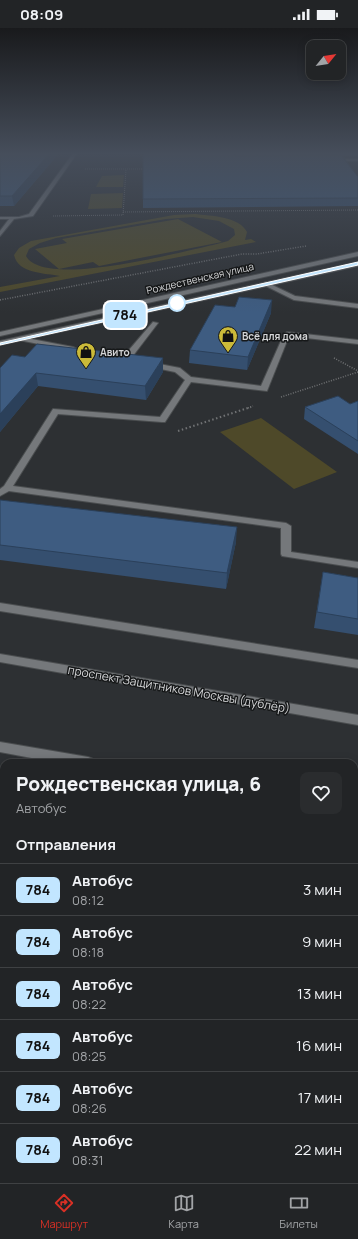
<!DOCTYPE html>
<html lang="ru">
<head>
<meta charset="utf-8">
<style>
  :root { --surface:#222426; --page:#2a2c2e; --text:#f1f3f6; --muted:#a2a4a7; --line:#3f4143; --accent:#d93025 }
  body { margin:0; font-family:Manrope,sans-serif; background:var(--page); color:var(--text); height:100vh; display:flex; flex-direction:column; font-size:15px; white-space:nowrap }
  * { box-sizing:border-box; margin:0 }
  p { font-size:13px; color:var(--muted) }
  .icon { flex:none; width:22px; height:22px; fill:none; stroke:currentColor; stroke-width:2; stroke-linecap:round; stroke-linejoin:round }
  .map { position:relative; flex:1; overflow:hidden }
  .drawer { position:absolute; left:0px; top:731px; width:358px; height:424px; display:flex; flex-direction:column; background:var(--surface); border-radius:12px 12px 0 0; box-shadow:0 2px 10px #0003,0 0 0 1px var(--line) }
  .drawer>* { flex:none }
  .badge { padding:0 8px; border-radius:6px; font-size:14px; line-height:26px }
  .needle { width:26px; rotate:60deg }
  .controls { position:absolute; left:306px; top:12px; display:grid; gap:8px }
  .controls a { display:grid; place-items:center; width:40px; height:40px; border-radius:8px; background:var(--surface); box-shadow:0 2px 10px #0003,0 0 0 1px var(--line); font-size:20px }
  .map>.badge { position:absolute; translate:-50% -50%; box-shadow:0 0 0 2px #fff }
  h2 { padding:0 16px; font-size:15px; line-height:36px }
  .round { display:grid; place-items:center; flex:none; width:42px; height:42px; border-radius:8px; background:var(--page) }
  .head { display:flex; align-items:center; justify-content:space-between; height:68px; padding:0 16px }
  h1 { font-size:19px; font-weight:800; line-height:30px }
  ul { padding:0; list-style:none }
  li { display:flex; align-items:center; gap:12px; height:52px; padding:0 16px; border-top:1px solid var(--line) }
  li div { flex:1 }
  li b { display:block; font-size:15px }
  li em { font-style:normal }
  li .badge { min-width:44px; font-weight:700; text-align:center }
  .status { display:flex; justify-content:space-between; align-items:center; height:28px; padding:0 20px; background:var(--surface); direction:ltr }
  .status svg { height:11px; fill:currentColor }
  .tab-bar { display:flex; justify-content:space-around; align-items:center; height:56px; border-top:1px solid var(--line); background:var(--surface); font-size:11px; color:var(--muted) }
  .tab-bar a { display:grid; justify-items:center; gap:2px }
  .tab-bar .active { color:var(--accent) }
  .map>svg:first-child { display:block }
  .green { fill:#4e4929; fill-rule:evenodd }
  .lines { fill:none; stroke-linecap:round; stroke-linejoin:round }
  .service-casing { stroke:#4a4d4f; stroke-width:2 }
  .tertiary-casing { stroke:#4a4d4f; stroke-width:2 }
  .secondary-casing { stroke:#4a4d4f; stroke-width:2 }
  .path-far3 { stroke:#707274; stroke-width:1; stroke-dasharray:1 1; stroke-linecap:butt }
  .path-far2 { stroke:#707274; stroke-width:1.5; stroke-dasharray:1 1.5; stroke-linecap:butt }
  .path-far1 { stroke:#707274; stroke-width:2; stroke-dasharray:1.5 2.5; stroke-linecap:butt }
  .path { stroke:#707274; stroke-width:4; stroke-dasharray:3 5; stroke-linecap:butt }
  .service { fill:#75787b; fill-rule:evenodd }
  .tertiary { fill:#75787b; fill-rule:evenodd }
  .secondary { fill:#75787b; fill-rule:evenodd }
  .wall { fill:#354f6f }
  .shaded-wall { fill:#2b405a }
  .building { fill:#3e5c81; stroke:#2b405a }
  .line { fill:#c2e6ff; stroke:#fff }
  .stop-dot { fill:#fff; stroke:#c2e6ff; stroke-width:2 }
  .labels { text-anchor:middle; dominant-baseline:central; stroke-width:3; stroke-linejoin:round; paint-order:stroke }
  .far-street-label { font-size:10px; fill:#d4d5d7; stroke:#161819 }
  .far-poi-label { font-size:10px; font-weight:bold; fill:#d4d5d7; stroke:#161819; text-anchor:start }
  .street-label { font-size:12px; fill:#d4d5d7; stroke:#161819 }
</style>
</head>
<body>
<div class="status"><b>08:09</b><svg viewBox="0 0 49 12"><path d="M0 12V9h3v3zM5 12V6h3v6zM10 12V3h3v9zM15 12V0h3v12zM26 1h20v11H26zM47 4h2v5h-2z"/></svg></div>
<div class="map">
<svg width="358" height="1155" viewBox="0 0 358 1155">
  <rect width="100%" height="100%" fill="#2d3033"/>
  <g class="green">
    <path d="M124 147 123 159H96L102 148Z"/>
    <path d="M123 165 122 180 88 181 91 166Z"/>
    <path d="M195 186C210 188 239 188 247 204L245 212 251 211 256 214 0 264V259L60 248C46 245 18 246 14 227L19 220 31 213 174 187ZM193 189 219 193 234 201 235 207 228 213 213 217C180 224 44 261 26 228L29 221 40 215 56 210 166 191Z"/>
    <path d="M178 191 222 214 99 238 93 234 59 241 35 221 67 215 62 211Z"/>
    <path d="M261 390 337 444 294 461 220 404Z"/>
  </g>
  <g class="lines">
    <defs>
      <g id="service">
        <path d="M74 124H78L33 188 14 191 0 208V203L9 191H0V189H19L29 186Z"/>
        <path d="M330 131H358V133H331Z"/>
        <path d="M266 254 295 268 358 276V280L294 272 264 257V255Z"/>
        <path d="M153 294 158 295 129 333H123V329Z"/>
        <path d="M287 304 358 312V316L289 308 267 363 191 354 165 394H162L58 386 13 458 286 495 291 498V524L358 534V540L282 528 281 526V500L9 463 0 468V461L4 458 53 381 160 389 185 352 175 344 146 338V334H149L180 340 191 349 261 358 284 306Z"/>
        <path d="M21 309 73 319 77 321 73 323 19 312V310Z"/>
        <path d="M0 575 358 632V640L0 583Z"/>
      </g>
      <g id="tertiary">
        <path d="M358 224V228L0 308V304Z"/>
        <path d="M358 234V238L0 317V313Z"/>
        <path d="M0 626 358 687V697L0 634Z"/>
        <path d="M0 1086 4 1087V1107L0 1106Z"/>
        <path d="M193 1151H226L228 1155H195Z"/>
      </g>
      <g id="secondary">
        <path d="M0 714 88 729 93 731 95 735H58L0 724Z"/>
        <rect x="354" y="779" width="4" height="12"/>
        <path d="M0 929 4 930V946L0 945Z"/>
        <path d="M354 1010 358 1011V1029L354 1028Z"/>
      </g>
    </defs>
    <use href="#service" class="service-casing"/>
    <use href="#tertiary" class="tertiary-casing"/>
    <use href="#secondary" class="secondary-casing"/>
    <g class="path-far3">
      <path d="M85 141H146"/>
      <path d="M123 184 358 182"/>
      <path d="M53 188 123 187 126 141"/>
    </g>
    <g class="path-far2">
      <path d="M0 272 242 226H257L306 218"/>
      <path d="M334 330 358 343"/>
      <path d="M281 369 358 344"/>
      <path d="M248 380 253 378"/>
    </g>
    <path class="path-far1" d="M178 403 251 379"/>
    <g class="path">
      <path d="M0 1044 4 1045"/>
      <path d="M354 1135 358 1137"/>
    </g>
    <use href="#service" class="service"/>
    <use href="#tertiary" class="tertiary"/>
    <use href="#secondary" class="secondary"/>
  </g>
  <g class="wall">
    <path d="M0 124H60L14 178H0Z"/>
    <path d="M235 124H358V128H343L358 149V178L143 180V171L235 128H237Z"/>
    <path d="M235 279 271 285 247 342 189 335 190 322Z"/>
    <path d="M25 329 163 344 146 372 38 358 0 404V340Z"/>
    <path d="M358 373V426L304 391 305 379 350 376Z"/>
    <path d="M0 472 236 514 226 561 0 532Z"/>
    <path d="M323 544 358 550V607L314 600Z"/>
  </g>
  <g class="shaded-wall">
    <path d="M51 124H60L14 178 12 168Z"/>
    <path d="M272 272 271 285 247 342 248 329Z"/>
    <path d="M163 330V344L146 372 145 358Z"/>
    <path d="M36 345 38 358 0 404V386Z"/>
    <path d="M237 499 236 514 226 561 227 545Z"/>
  </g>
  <g class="building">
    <path d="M0 124H51L12 168H0Z"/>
    <path d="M143 124H233L235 128 341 127 358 149V170L143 171Z"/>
    <path d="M239 269 272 272 248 329 190 322 215 277 235 279Z"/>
    <path d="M37 316 163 330 145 358 36 345 0 386V340L12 327 25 329Z"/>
    <path d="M338 368 350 376 358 373V413L305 379Z"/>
    <path d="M0 472 237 499 227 545 0 517Z"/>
    <path d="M323 544 358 550V591L317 584Z"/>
  </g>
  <linearGradient id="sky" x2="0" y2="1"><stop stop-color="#191a1c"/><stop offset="0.44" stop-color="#464e5b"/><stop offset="1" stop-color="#464e5b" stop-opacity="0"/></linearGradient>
  <rect width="358" height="285" fill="url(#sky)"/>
  <path class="line" d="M358 234V237L0 317V315Z"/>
  <defs>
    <symbol id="shop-pin" viewBox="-11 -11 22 30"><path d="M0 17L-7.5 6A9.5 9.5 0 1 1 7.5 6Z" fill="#cbba39" stroke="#161819"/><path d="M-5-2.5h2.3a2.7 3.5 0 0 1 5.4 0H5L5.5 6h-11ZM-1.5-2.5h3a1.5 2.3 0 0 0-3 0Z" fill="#111"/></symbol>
  </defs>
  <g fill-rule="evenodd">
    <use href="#shop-pin" x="217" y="297" width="22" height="30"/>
    <use href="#shop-pin" x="75" y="313" width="22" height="30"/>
  </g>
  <circle class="stop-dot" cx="177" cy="275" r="8"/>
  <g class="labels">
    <g class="far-street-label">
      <text transform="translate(200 250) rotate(-13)">Рождественская улица</text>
    </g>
    <g class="far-poi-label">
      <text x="242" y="308">Всё для дома</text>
      <text x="100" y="324">Авито</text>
    </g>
    <g class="street-label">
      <text transform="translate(179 661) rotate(10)">проспект Защитников Москвы (дублёр)</text>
    </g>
  </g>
</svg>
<div class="controls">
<a><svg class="needle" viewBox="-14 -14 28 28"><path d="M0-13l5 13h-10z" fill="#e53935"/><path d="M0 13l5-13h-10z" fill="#a2a4a7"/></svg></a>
</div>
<b class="badge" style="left:125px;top:287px;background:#c2e6ff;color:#111">784</b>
<section class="drawer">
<div class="head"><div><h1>Рождественская улица, 6</h1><p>Автобус</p></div><a class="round"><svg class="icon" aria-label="heart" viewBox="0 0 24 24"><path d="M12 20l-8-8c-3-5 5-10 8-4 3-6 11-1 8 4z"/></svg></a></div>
<h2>Отправления</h2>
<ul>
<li><span class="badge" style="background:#c2e6ff;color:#111">784</span><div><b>Автобус</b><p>08:12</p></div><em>3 мин</em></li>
<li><span class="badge" style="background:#c2e6ff;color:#111">784</span><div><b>Автобус</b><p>08:18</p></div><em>9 мин</em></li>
<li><span class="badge" style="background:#c2e6ff;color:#111">784</span><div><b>Автобус</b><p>08:22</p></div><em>13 мин</em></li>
<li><span class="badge" style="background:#c2e6ff;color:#111">784</span><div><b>Автобус</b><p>08:25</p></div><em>16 мин</em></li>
<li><span class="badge" style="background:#c2e6ff;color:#111">784</span><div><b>Автобус</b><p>08:26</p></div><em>17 мин</em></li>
<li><span class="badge" style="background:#c2e6ff;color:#111">784</span><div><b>Автобус</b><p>08:31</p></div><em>22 мин</em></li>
</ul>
</section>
</div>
<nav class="tab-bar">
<a class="active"><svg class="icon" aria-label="directions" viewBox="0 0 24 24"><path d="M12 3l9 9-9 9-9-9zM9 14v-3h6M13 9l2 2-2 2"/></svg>Маршрут</a>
<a><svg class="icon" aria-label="map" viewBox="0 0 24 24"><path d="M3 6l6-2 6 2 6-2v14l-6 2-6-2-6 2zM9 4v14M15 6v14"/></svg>Карта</a>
<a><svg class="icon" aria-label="tickets" viewBox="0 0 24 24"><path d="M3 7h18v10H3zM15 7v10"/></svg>Билеты</a>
</nav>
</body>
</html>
